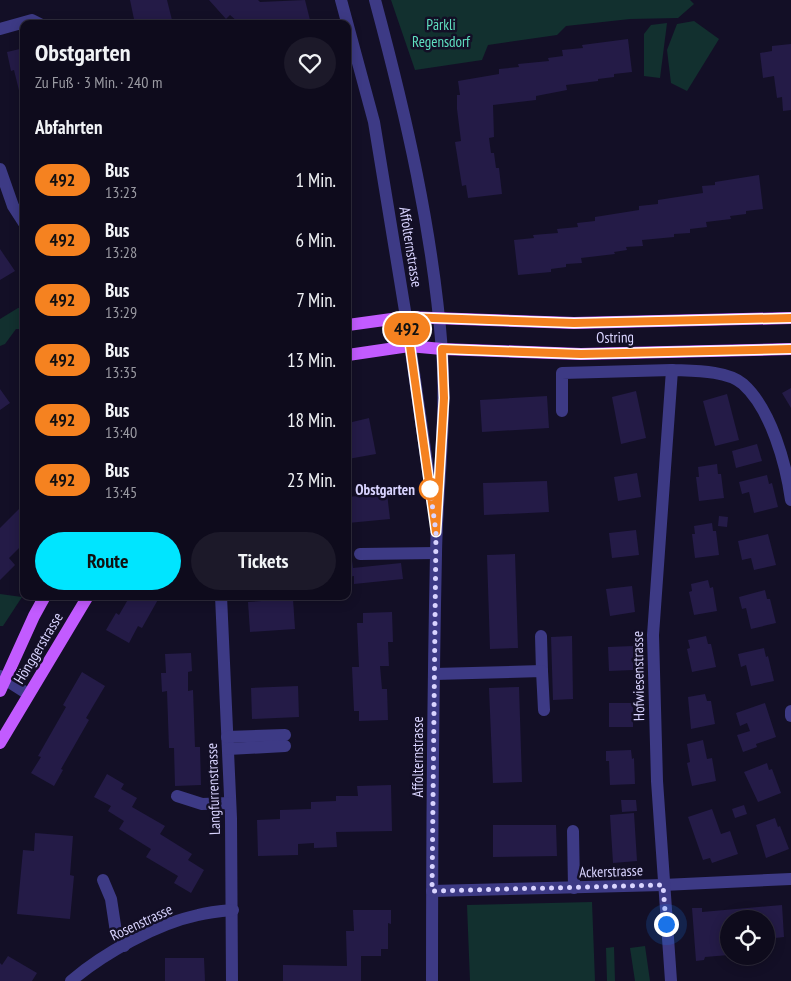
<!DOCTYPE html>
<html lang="de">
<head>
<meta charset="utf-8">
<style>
  :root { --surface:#0e0b1c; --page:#1c1929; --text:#f1f3f6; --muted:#9b9ba3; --line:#2e2b3b; --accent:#00e5ff }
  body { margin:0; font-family:"PT Sans Narrow",sans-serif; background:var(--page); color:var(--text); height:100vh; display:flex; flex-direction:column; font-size:19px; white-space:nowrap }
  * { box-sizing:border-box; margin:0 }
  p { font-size:16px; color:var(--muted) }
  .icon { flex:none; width:28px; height:28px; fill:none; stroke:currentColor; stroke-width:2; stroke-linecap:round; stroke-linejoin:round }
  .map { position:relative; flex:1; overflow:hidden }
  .drawer { position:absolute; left:20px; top:20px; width:331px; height:580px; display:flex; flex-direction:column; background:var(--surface); border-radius:10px; box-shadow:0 2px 12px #0003,0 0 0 1px var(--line) }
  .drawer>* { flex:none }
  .badge { padding:0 10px; border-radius:16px; font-size:18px; line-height:32px }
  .tools { position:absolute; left:720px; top:910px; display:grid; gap:10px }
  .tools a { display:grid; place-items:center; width:55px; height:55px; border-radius:50%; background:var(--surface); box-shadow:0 2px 12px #0003,0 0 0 1px var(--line); font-size:25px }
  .you { position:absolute; width:25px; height:25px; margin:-12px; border:4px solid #fff; border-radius:50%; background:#1a73e8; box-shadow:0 0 0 8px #1a73e833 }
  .map>.badge { position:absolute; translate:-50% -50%; box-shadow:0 0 0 2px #fff }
  h2 { padding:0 15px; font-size:19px; line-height:45px }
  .round { display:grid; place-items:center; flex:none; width:52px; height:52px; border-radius:26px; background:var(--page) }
  .overview { display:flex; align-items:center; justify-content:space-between; height:85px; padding:0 15px }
  h1 { font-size:24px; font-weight:700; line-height:38px }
  .button { display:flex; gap:10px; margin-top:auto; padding:10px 15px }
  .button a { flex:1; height:58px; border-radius:30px; background:var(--accent); color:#111; font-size:20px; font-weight:700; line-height:58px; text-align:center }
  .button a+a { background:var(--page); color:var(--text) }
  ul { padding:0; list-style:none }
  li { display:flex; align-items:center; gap:15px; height:60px; padding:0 15px }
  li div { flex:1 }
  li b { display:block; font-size:19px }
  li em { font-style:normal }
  li .badge { min-width:55px; font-weight:700; text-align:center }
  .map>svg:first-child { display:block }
  .green { fill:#12302f }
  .building { fill:#241b47 }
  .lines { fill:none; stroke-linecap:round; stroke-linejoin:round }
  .minor { stroke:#3d3a85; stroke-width:12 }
  .major { stroke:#c25bff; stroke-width:12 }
  .line-casing { stroke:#fff; stroke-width:11 }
  .line { stroke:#f58220; stroke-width:8 }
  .walk { stroke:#d9d4ff; stroke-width:5; stroke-dasharray:0 9 }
  .stop-dot { fill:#fff; stroke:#f58220; stroke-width:2.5 }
  .labels { text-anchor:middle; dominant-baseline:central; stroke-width:5; stroke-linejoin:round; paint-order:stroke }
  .park-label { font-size:15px; fill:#5fe0c0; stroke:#130f26 }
  .street-label { font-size:15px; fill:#d9d4ff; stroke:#130f26 }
  .stop-label { font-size:15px; font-weight:bold; fill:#d9d4ff; stroke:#130f26; text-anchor:end }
</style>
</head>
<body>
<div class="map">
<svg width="791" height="981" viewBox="0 0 791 981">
  <rect width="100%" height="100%" fill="#130f26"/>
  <g class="green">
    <path d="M391 0H690L694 4 678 18 630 19 566 26 557 35 488 45 482 60 415 70Z"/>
    <path d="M694 21 719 39 687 91 671 83 667 50 677 24Z"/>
    <path d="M667 23 660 78 644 76V34L651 25Z"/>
    <path d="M24 307V329H16L5 344 0 346V319L18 308Z"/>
    <path d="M0 594 22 597 3 626H0Z"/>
    <path d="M592 902 595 981H470L467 905Z"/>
    <path d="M645 946 650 981H635L630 948Z"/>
    <path d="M614 947 615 981H607L606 948Z"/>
  </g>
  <g class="building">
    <path d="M130 0H167L173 24H135Z"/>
    <path d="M209 0H258L260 2 305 0 311 24H236L238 22 230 15 226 19Z"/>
    <path d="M628 39 632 72 614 74V77L598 79V81L566 85 567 90 536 96V100L493 105 494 137 489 138 491 153H494L496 168H499L502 194 468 198 466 185 462 186 455 142 461 141 457 109V95H460L458 81 499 74V69L519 67 518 64 549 61 548 58 563 56 562 50 583 48 582 45Z"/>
    <path d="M791 44V110L783 111 782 97 777 98 774 76 763 78 760 53 772 51V46Z"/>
    <path d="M24 48V107H23L14 70 11 71 7 52Z"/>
    <path d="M759 175 763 209 746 211V214L730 216 731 219 706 222 707 227 690 229V233L674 234V237L642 240 643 246 626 247 627 250 614 252 615 254 581 258 582 263 566 264V267L551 269V272L518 275 514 240 534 238 533 235 558 233 557 229 578 227 577 223 595 221V217L639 210V206L658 204V200L703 193 702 186 715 185V182Z"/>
    <path d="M0 249 15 271 0 280Z"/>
    <path d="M791 388V408L782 393Z"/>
    <path d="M0 389 10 403 0 410Z"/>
    <path d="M636 391 646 438 621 444 612 397Z"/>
    <path d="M727 394 739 440 715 446 703 401Z"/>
    <path d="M547 396 549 428 482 432 480 400Z"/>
    <path d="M369 418 376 454 348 459V423Z"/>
    <path d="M757 444 762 461 736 468 732 451Z"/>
    <path d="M717 464 718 474H721L724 498 699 501 696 477H699L698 467Z"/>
    <path d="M637 473 641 497 618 501 614 477Z"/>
    <path d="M767 475 769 484 772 483 778 507 754 513 749 492 742 494 739 482Z"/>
    <path d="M547 481 549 512 484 515 483 483Z"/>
    <path d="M387 493 390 519 348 523V497Z"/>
    <path d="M24 504V543L9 558 15 565 0 580V528Z"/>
    <path d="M719 516 728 517 727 527 718 526Z"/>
    <path d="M712 523 713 531H716L719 555 695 558 692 534H695L694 526Z"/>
    <path d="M636 530 639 555 612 558 609 533Z"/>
    <path d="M768 534 776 565 754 570 751 558 742 560 738 541Z"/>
    <path d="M350 546 353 568 401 563 403 579 354 584V576L348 577V547Z"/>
    <path d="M515 554 518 648 490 649 487 555Z"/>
    <path d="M708 580 710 588 713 587 717 611 694 615 689 592 692 591 691 584Z"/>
    <path d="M632 586 635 612 610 616 606 589Z"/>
    <path d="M765 590 767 599H770L776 623 751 629 746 608 742 609 739 597Z"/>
    <path d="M130 596H160L142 628 138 626 129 643 106 630 116 613 119 615Z"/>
    <path d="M293 599 295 629 250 632 248 602Z"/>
    <path d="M392 612 393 642H388L389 666H380L382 689H387L388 720 359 721V711H354L352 667H359L357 623H363V613Z"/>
    <path d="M572 636 573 699 553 700 551 637Z"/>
    <path d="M706 636 708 644H711L716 667 692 672 687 649 690 648 688 640Z"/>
    <path d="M633 646V670L609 671 608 647Z"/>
    <path d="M764 648 766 657 768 656 774 681 751 686 746 665 741 667 738 654Z"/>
    <path d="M191 653 192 671 188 672V691L193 690 195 747H200L201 785 175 786 174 748H169L167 691 162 692 161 673H166L165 654Z"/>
    <path d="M82 672 105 686 86 718 89 720 61 769 63 770 54 786 31 773 41 757 38 756 66 707 63 705Z"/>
    <path d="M298 686 299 717 252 719 251 688Z"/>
    <path d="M519 687 522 782 493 783 489 688Z"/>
    <path d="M705 694 707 701H711L715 724 691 729 688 697Z"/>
    <rect x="609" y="703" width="24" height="24"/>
    <path d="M765 703 776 737 756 744 757 747 743 752 737 735 750 731 747 723 740 726 736 713Z"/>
    <path d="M703 740 707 759 712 758 716 781 692 786 687 763 690 762 687 744Z"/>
    <path d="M631 750 632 759 634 758 635 784 610 785 609 761H606V751Z"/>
    <path d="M767 763 769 770 772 769 781 793 758 802 744 772Z"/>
    <path d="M107 774 124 784 121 789 137 798 132 807 165 826 160 834 192 854 188 860 204 870 191 893 174 883 178 876 146 857 151 849 119 829 124 821 108 811 111 806 94 797Z"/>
    <path d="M391 785 392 831 336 832 337 847 314 848V843L298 844V855L258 856 257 820 280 819V810L311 809V802L336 801V796H358L357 786Z"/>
    <path d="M621 800H636L637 811 622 812Z"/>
    <path d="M744 805 747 814 735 818 732 809Z"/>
    <path d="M712 809 721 834 730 831 738 854 712 863 710 858 703 860 688 817Z"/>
    <path d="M634 813 637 861 613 863 610 815Z"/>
    <path d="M775 818 778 827 780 826 789 849 766 858 756 825Z"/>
    <path d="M493 825H556L557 856 493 857Z"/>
    <path d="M35 833 73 836 70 875 74 876 70 919 17 914 23 850 34 851Z"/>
    <path d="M782 905 784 937 775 938V933L766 934V919H729V955L705 957 704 960 696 961 692 908H702V912Z"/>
    <path d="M353 910H391V924L388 923V949H381V956H361V981H283V965L347 966 346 931H354Z"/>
    <path d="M8 956 37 973 32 981H0V963L2 965Z"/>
    <path d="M165 958H204L205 981H165Z"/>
  </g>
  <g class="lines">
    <g class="minor">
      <path d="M341 0 374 122 406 317 433 505"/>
      <path d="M375 0C406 115 433 232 442 351 447 419 437 486 436 554 433 696 432 839 432 981"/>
      <path d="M0 29 32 20 40 24"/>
      <path d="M0 169 13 206 24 223"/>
      <path d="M562 411V373L672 370"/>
      <path d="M360 554 436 553"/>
      <path d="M221 596 231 818 232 981"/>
      <path d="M541 636 542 671"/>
      <path d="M434 674 542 671 544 710"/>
      <path d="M0 676 28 694"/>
      <path d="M791 711V716"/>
      <path d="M227 737 285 735"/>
      <path d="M228 749 285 746"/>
      <path d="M177 796 202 804 230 803"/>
      <path d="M573 831 574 888"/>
      <path d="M103 880 111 899 116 932 124 946"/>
      <path d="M432 891 663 885 791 879"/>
      <path d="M71 981C104 953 156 924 198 915 209 912 221 911 233 910"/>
      <path d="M671 981 657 781 653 635 672 370C692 371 727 370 743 384 771 409 786 464 791 500"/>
    </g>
    <g class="major">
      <path d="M348 325 406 317 574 323 791 318"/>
      <path d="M348 355 409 346 442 349 581 354 791 349"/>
      <path d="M0 691 34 616 45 596"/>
      <path d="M0 743 88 596"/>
    </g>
  </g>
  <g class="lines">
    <defs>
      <path id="line" d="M791 318 574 323 406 317 436 532 444 398 442 349 581 354 791 349"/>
    </defs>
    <use href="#line" class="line-casing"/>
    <use href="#line" class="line"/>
    <path class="walk" d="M430 489 436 532 432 891 663 885 666 924"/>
  </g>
  <circle class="stop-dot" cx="430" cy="489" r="10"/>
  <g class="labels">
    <g class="park-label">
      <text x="441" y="24">Pärkli<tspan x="441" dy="17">Regensdorf</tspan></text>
    </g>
    <g class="street-label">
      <text transform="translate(411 247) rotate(81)">Affolternstrasse</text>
      <text transform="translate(615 337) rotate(-1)">Ostring</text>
      <text transform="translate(38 648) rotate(-59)">Hönggerstrasse</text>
      <text transform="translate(638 676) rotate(-91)">Hofwiesenstrasse</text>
      <text transform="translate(417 757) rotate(-90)">Affolternstrasse</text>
      <text transform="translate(213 789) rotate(-92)">Langfurrenstrasse</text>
      <text transform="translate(611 871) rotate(-2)">Ackerstrasse</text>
      <text transform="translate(141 922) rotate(-25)">Rosenstrasse</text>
    </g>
    <g class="stop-label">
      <text x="415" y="489">Obstgarten</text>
    </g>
  </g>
</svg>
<div class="tools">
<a><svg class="icon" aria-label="locate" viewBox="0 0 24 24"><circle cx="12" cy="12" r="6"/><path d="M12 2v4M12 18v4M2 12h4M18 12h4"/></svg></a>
</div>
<div class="you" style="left:666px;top:924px"></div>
<b class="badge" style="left:407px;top:329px;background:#f58220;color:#111">492</b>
<section class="drawer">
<div class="overview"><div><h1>Obstgarten</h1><p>Zu Fuß · 3 Min. · 240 m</p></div><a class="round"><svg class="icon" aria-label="heart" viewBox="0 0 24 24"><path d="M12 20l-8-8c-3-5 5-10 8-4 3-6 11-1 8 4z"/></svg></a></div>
<h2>Abfahrten</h2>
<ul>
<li><span class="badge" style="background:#f58220;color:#111">492</span><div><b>Bus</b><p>13:23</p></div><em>1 Min.</em></li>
<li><span class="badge" style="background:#f58220;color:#111">492</span><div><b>Bus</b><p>13:28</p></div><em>6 Min.</em></li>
<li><span class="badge" style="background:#f58220;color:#111">492</span><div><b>Bus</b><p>13:29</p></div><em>7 Min.</em></li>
<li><span class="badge" style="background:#f58220;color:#111">492</span><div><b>Bus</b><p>13:35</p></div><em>13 Min.</em></li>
<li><span class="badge" style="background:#f58220;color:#111">492</span><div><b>Bus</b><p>13:40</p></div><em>18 Min.</em></li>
<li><span class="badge" style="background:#f58220;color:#111">492</span><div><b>Bus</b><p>13:45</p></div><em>23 Min.</em></li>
</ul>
<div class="button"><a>Route</a><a>Tickets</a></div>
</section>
</div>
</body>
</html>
